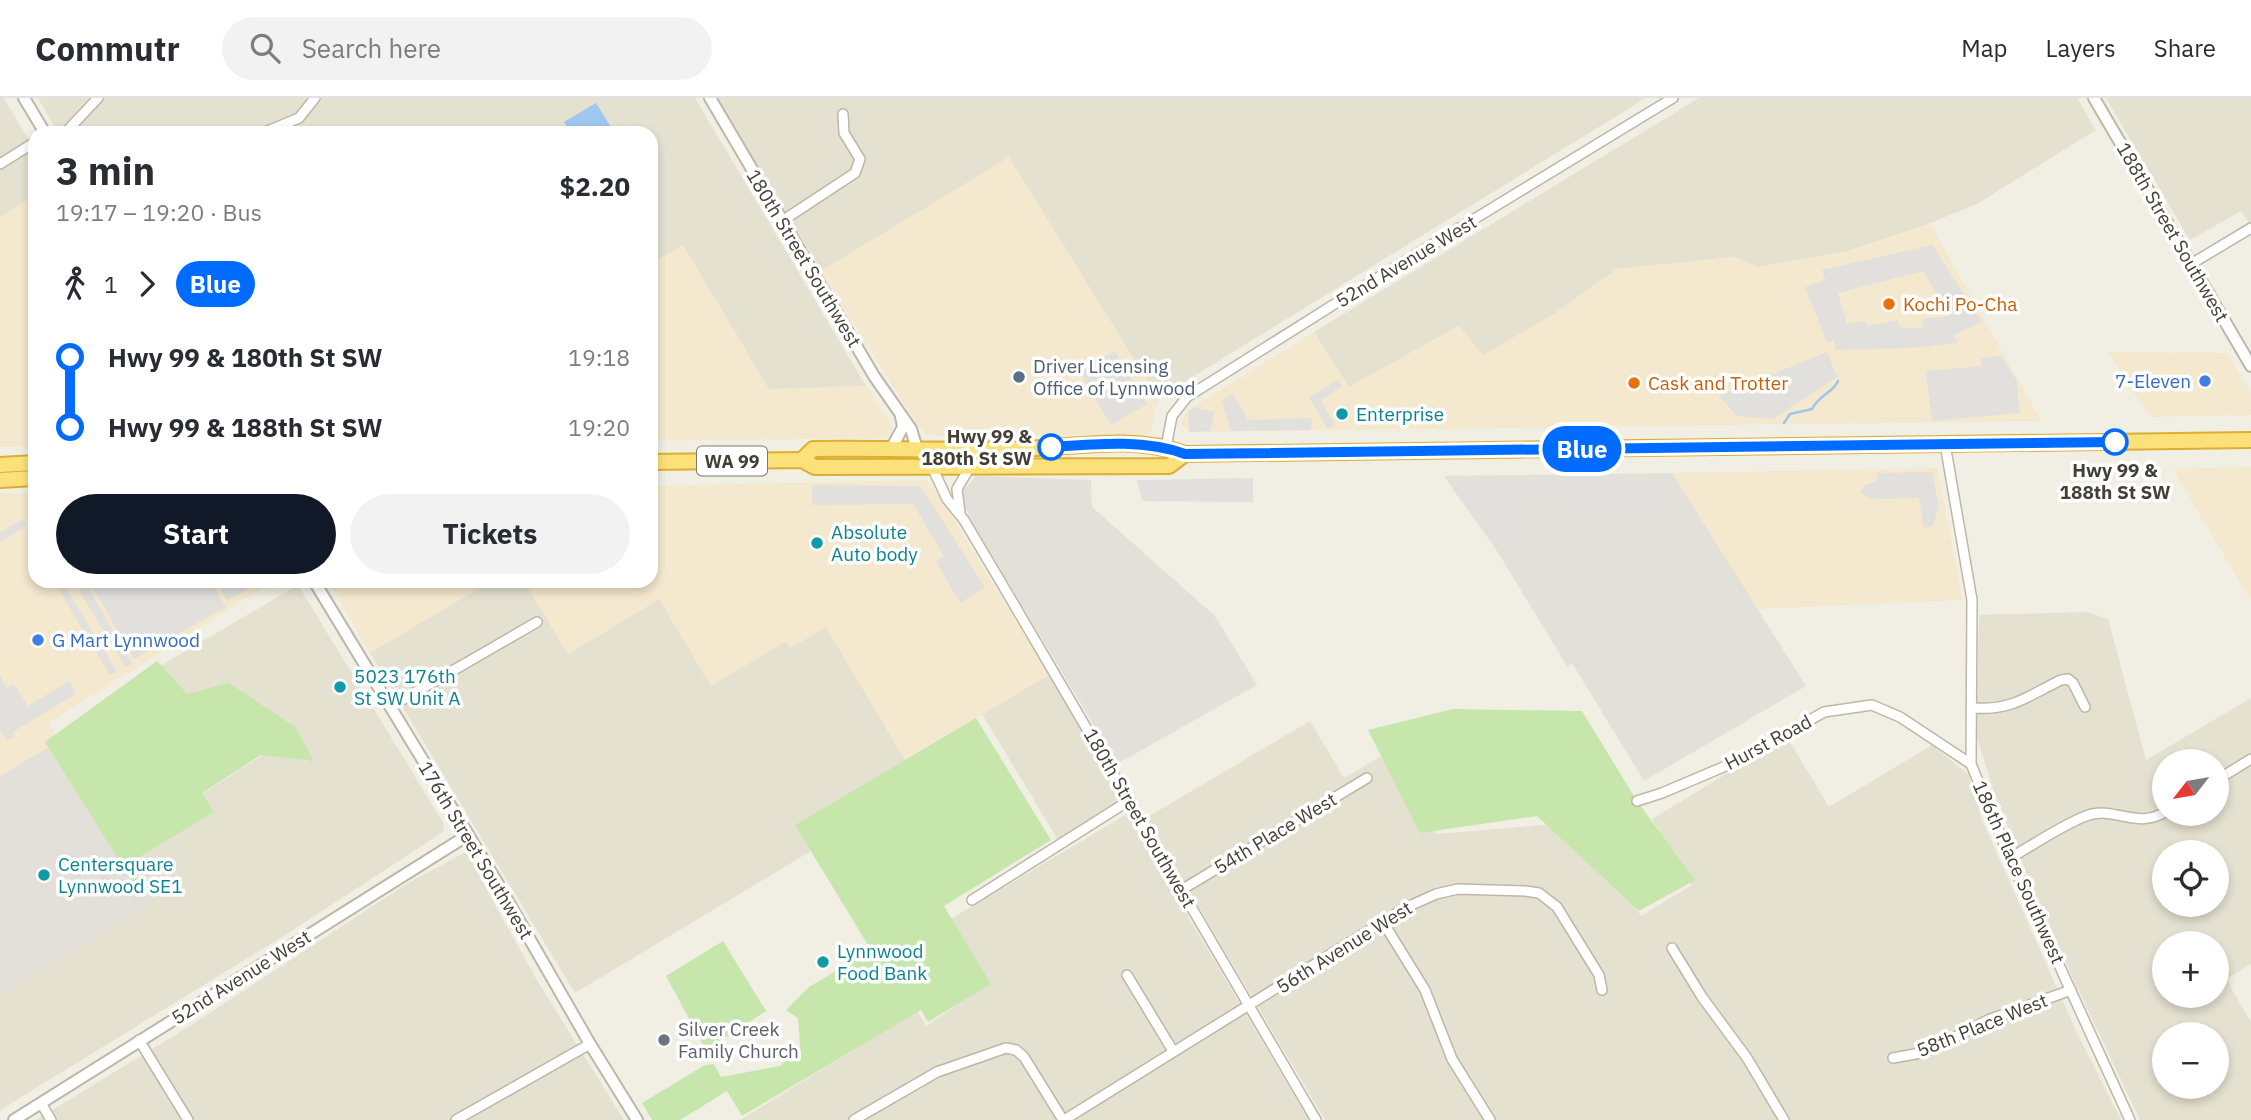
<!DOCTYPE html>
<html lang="en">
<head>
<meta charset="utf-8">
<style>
  :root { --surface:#fff; --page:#f2f2f3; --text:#2b2b33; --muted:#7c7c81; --line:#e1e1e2; --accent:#111827 }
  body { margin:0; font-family:"IBM Plex Sans",sans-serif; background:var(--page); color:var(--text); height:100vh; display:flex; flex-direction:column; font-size:26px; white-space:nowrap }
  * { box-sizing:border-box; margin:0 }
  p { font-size:23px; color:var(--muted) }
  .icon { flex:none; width:38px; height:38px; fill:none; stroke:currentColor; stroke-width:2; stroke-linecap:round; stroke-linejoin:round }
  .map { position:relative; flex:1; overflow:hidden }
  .sheet { position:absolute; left:28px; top:28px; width:630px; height:462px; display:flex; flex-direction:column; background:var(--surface); border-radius:21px; box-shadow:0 4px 10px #0003 }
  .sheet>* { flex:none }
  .badge { padding:0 14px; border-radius:23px; font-size:24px; line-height:46px }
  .needle { width:46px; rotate:239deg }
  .buttons { position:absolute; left:2152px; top:651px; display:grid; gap:14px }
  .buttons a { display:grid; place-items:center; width:77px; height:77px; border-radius:50%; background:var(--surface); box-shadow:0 4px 10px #0003; font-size:35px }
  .map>.badge { position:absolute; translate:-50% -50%; box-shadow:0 0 0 4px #fff }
  .legs { display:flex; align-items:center; gap:10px; height:77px; padding:0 28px; font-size:23px }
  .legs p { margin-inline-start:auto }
  .overview { display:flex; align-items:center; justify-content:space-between; height:119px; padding:0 28px }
  h1 { font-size:38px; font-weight:700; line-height:52px }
  .cta { display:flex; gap:14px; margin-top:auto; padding:14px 28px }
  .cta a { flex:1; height:80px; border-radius:42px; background:var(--accent); color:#fff; font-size:28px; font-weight:700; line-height:80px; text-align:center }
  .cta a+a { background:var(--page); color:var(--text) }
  ul { padding:0 28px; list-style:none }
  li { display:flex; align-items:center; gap:24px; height:70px; font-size:26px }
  li i { display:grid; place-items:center; width:10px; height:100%; margin:0 9px; background:currentColor }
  li i::after { content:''; width:18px; height:18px; margin:-9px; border:5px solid; border-radius:50%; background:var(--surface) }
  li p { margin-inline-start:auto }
  li:first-child i { background:linear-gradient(#0000 50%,currentColor 0) }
  li:last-child i { background:linear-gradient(currentColor 50%,#0000 0) }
  header { display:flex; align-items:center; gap:42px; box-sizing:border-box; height:98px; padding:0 35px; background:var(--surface); border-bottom:2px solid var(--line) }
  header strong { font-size:33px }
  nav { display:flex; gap:38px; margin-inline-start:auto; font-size:24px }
  .search { width:490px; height:63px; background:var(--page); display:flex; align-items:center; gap:18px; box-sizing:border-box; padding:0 24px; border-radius:38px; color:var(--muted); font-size:26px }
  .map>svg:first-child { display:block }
  .residential { fill:#e5e1d1; fill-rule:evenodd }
  .commercial { fill:#f4e8ce }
  .industrial { fill:#e3e0d9 }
  .green { fill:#c6e6ac }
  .parking { fill:#e2e0dc; fill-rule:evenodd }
  .water { fill:#9fc6ef }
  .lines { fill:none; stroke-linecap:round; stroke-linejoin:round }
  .stream { stroke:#9fc6ef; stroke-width:2.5 }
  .minor-casing { stroke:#bdb7a6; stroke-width:12 }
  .tertiary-casing { stroke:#bdb7a6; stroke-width:14 }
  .trunk-casing { stroke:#dbae34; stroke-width:18 }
  .minor { stroke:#fff; stroke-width:9 }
  .tertiary { stroke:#fff; stroke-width:10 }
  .trunk { stroke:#fce17a; stroke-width:14 }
  .line-1-casing { stroke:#fff; stroke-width:16 }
  .line-1 { stroke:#006cff; stroke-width:10 }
  .food-dot { fill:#e8710a; stroke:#fff; stroke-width:2.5 }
  .service-dot { fill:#5c6f8a; stroke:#fff; stroke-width:2.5 }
  .shop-dot { fill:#3f7fe0; stroke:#fff; stroke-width:2.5 }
  .culture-dot { fill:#0f9aa8; stroke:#fff; stroke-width:2.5 }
  .stop-1-dot { fill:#fff; stroke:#006cff; stroke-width:3.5 }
  .worship-dot { fill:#6b7280; stroke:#fff; stroke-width:2.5 }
  .labels { text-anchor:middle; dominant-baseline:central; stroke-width:7; stroke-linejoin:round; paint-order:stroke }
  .shield { fill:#fff; stroke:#7b7971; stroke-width:2 }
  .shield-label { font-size:18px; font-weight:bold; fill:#433f34 }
  .street-label { font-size:19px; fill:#433f34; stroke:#fff }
  .food-label { font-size:19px; fill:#c56008; stroke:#fff; text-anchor:start }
  .service-label { font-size:19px; fill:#4e5e75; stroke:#fff; text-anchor:start }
  .shop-label { font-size:19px; fill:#366cbe; stroke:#fff; text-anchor:end }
  .culture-label { font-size:19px; fill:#0d838f; stroke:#fff; text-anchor:start }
  .stop-label { font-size:19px; font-weight:bold; fill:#433f34; stroke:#fff; text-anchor:end }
  .worship-label { font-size:19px; fill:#5b616d; stroke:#fff; text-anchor:start }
</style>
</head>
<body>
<header>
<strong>Commutr</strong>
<div class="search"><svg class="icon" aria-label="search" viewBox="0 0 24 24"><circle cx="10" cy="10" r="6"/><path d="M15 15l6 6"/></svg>Search here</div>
<nav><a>Map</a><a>Layers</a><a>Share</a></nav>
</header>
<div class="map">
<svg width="2251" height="1022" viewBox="0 0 2251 1022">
  <rect width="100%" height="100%" fill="#f1efe3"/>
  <g class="residential">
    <path d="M0 0H4L35 53V98L0 119Z"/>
    <path d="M38 0H695L866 288 769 292 683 148 651 166V35H58Z"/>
    <path d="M718 0H1646L1158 300 1009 60 821 173Z"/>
    <path d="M1699 0H2077L2096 32 1977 106 1913 132 1848 153 1758 169 1734 159 1617 171 1554 216 1483 258 1459 228 1349 289 1314 234Z"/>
    <path d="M2106 0H2251V128L2241 113 2190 142Z"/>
    <path d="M491 483H524L568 556 659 501 786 543 790 550 826 529 905 662 796 727 811 753 575 895 370 555Z"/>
    <path d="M298 487 444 726 443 734 287 836 0 1012V896L154 803 131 764 213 714 202 696 269 653 182 613 157 570Z"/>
    <path d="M2087 514 2108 521 2146 662 2251 600V866L2226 881 2251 924V1022H2140L2042 815 1993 691 1977 639 1979 517ZM2165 663H2217V716H2165ZM2165 754H2217V807H2165ZM2165 845H2217V898H2165ZM2165 936H2217V989H2165Z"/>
    <path d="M1049 577 1121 702 1058 742 982 616Z"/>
    <path d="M1310 623 1344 680 1388 654 1436 736 1578 724 1641 818 1692 787 1652 721 1787 639 1829 709 1932 647 1969 677 1982 722 2077 935 2121 1022H1325L1146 720Z"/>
    <path d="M1127 716 1309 1022H740L917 913 926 928 987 887 949 822Z"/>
    <path d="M466 754 538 884 624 1022H36L196 924 408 785Z"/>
  </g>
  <g class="commercial">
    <path d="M1009 59 1158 300 1151 332 1145 337 938 338 927 336 918 328 821 173Z"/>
    <path d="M35 98V349H0V119Z"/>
    <path d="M1930 125 2041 323 1190 334 1182 327 1183 319 1191 310 1314 234 1349 289 1459 228 1483 257 1554 216 1617 171 1734 159 1758 169 1848 153Z"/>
    <path d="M683 147 769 291 866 288 892 328V334L884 340 651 343V166Z"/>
    <path d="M2108 254 2227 255 2251 296V317L2150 319Z"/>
    <path d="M2251 369V503L2173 371Z"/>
    <path d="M1937 370 1963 502 1756 511 1672 375Z"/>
    <path d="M926 382 938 396 1049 577 905 662 826 529 790 550 785 544 711 588 659 501 568 556 524 483H651V388Z"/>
    <path d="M0 395H35V483H274L48 625 59 643 0 678Z"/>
    <path d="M328 483H491L370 555Z"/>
  </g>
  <g class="industrial">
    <path d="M1672 375 1806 588 1644 683 1572 565 1567 568 1497 453 1444 378Z"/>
    <path d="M976 378 1091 382 1092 409 1215 518 1257 587 1117 666 969 419 964 404V391Z"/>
    <path d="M59 643 155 803 0 896V678Z"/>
  </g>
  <g class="green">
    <path d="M157 563 187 596 229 585 295 629 314 663 261 657 202 695 214 714 131 764 143 801 45 644Z"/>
    <path d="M1453 611 1582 613 1637 703 1695 782 1639 813 1537 718 1420 735 1368 632Z"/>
    <path d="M976 620 1051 742 944 808 991 886 928 924 921 912 742 1018 727 993 680 1022H652L642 1005 705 967 714 966 721 979 780 968 800 948 798 920 786 912 809 889 871 852 795 727Z"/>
    <path d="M723 843 766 913 706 952 666 878Z"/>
  </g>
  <g class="parking">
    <path d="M1932 147 1982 224 1954 237 1958 245 1909 250 1836 252 1834 243 1827 244 1805 189 1825 182 1822 172ZM1923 173 1950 218 1922 221 1923 229 1901 231 1897 222 1868 228 1865 223 1847 226 1838 195Z"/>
    <path d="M1115 253 1147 306 1111 327 1080 274Z"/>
    <path d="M1827 254 1837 279 1773 321 1737 318 1718 297 1726 295Z"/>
    <path d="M2001 258 2017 283 2020 315 1932 323 1926 273 1981 268V260Z"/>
    <path d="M1338 281 1342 288 1321 302 1335 327 1328 331 1309 300Z"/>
    <path d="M1233 296 1248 322 1312 320 1311 332 1231 333 1222 302Z"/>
    <path d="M1196 310 1214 314 1211 333 1189 334 1188 312Z"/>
    <path d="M1932 374 1939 410 1932 428 1924 430 1919 400 1872 401 1860 395 1863 388 1877 383V375Z"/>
    <path d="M1253 380V404L1142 403 1137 382Z"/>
    <path d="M1496 380 1570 383H1671L1676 389V407L1572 409 1559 403 1521 402 1520 439 1490 442 1452 390 1461 381Z"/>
    <path d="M812 387 920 388 985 489 960 505 936 463 944 458 913 406 812 407Z"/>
    <path d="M22 421 26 428 0 444V435Z"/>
    <path d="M89 483H210L226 509 134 561Z"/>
    <path d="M231 483H261L227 503 221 492Z"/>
    <path d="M87 487 132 566 125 569 79 492Z"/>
    <path d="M65 488 117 574 110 577 59 492Z"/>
    <path d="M0 578 7 590 14 586 28 608 69 583 76 596 13 634 15 638 7 643 0 632Z"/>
  </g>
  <path class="water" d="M596 5 614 34 571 35 564 24Z"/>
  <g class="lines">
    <path class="stream" d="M1784 325 1790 316 1812 311C1819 297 1834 294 1838 283"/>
    <defs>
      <g id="minor">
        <path d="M65 35 98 0"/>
        <path d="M263 35 299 20 315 0"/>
        <path d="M0 66 35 44"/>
        <path d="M782 123 855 75 860 61 844 35 843 16"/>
        <path d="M2191 166 2251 130"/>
        <path d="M1945 346 1972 502 1971 666 2010 760 2130 1022"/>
        <path d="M1166 349 1172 318 1187 299 1333 207 1673 0"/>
        <path d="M932 369 947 401 964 422 1002 486 1316 1022"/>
        <path d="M960 414 957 391 970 369"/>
        <path d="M390 609 537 524"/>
        <path d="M1973 610C2011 613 2028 598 2061 582L2068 581 2073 585 2085 609"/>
        <path d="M2217 682 2251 661"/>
        <path d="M1637 703 1662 695 1742 661 1824 614 1872 607 1900 619 1971 666"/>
        <path d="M2010 760C2033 747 2062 727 2086 718 2114 707 2136 732 2165 714"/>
        <path d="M1183 791 1367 680"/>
        <path d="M972 802 1130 702"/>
        <path d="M1383 824 1425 892 1452 961 1490 1022"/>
        <path d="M1672 850 1702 899 1747 960 1784 1022"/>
        <path d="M1127 877 1173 953"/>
        <path d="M139 942 188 1022"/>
        <path d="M1893 960 1926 954 1988 922 2071 892"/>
        <path d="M41 1005 51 1022"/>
        <path d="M456 1022 590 946"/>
        <path d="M854 1022 937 974 1006 950 1016 952 1024 959 1063 1022"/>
        <path d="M1064 1022 1405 810 1436 796 1458 791 1525 793 1539 795 1557 809 1599 877 1602 892"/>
      </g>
      <g id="tertiary">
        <path d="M24 0 45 35"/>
        <path d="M710 0 874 278 911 331 917 351"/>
        <path d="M2094 0 2251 268"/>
        <path d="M891 351 903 329 901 318"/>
        <path d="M314 483 498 786 590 946 637 1022"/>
        <path d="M14 1022 468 737"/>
      </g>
      <g id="trunk">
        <path d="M802 362 813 351C882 350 952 353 1021 351 1075 349 1134 337 1185 356L2251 342"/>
        <path d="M651 364 802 362 815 369 1169 368 1185 356"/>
        <path d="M0 367 35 365"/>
        <path d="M0 382 35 380"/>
      </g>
    </defs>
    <use href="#minor" class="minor-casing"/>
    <use href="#tertiary" class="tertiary-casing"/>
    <use href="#trunk" class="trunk-casing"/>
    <use href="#minor" class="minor"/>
    <use href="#tertiary" class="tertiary"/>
    <use href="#trunk" class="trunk"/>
  </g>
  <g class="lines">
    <defs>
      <path id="line-1" d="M1051 349C1095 346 1144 341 1185 356L2115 344"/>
    </defs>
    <use href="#line-1" class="line-1-casing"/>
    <use href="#line-1" class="line-1"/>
  </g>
  <g class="food-dot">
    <circle cx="1889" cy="206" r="7"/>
    <circle cx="1634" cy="285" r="7"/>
  </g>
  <circle class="service-dot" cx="1019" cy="279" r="7"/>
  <g class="shop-dot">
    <circle cx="2205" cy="283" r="7"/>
    <circle cx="38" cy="542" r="7"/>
  </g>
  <g class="culture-dot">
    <circle cx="1342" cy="316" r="7"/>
    <circle cx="817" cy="445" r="7"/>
    <circle cx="340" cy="589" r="7"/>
    <circle cx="44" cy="777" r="7"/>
    <circle cx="823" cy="864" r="7"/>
  </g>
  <g class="stop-1-dot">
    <circle cx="2115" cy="344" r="12"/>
    <circle cx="1051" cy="349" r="12"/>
  </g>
  <circle class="worship-dot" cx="664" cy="942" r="7"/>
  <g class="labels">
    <rect class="shield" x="697" y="348.5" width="70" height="29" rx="5"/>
    <g class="shield-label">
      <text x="732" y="363">WA 99</text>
    </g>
    <g class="street-label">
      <text transform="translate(2173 134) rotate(60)">188th Street Southwest</text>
      <text transform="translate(804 160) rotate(59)">180th Street Southwest</text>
      <text transform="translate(1406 163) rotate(-31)">52nd Avenue West</text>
      <text transform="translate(1768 644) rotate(-28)">Hurst Road</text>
      <text transform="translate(1140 720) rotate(60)">180th Street Southwest</text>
      <text transform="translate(1275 735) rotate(-31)">54th Place West</text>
      <text transform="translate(476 752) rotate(59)">176th Street Southwest</text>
      <text transform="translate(2019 774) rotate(66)">186th Place Southwest</text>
      <text transform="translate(1344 849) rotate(-32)">56th Avenue West</text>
      <text transform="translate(241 879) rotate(-32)">52nd Avenue West</text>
      <text transform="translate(1982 927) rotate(-22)">58th Place West</text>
    </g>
    <g class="food-label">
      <text x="1903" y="206">Kochi Po-Cha</text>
      <text x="1648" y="285">Cask and Trotter</text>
    </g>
    <g class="service-label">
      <text x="1033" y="268">Driver Licensing<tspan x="1033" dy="22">Office of Lynnwood</tspan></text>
    </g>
    <g class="shop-label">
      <text x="2191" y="283">7-Eleven</text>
      <text x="52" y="542" text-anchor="start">G Mart Lynnwood</text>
    </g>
    <g class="culture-label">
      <text x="1356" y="316">Enterprise</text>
      <text x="831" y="434">Absolute<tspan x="831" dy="22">Auto body</tspan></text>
      <text x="354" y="578">5023 176th<tspan x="354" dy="22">St SW Unit A</tspan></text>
      <text x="58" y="766">Centersquare<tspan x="58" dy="22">Lynnwood SE1</tspan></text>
      <text x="837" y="853">Lynnwood<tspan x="837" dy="22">Food Bank</tspan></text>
    </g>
    <g class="stop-label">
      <text x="1032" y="338">Hwy 99 &amp;<tspan x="1032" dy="22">180th St SW</tspan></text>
      <text x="2115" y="372" text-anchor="middle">Hwy 99 &amp;<tspan x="2115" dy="22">188th St SW</tspan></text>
    </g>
    <g class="worship-label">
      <text x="678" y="931">Silver Creek<tspan x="678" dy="22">Family Church</tspan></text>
    </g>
  </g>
</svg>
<div class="buttons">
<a><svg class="needle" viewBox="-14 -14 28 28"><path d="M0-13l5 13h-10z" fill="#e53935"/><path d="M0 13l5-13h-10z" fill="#7c7c81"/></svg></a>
<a><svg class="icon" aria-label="locate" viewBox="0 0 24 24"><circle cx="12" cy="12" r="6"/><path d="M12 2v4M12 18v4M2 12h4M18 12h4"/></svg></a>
<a>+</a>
<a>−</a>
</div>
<b class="badge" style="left:1582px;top:351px;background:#006cff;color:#fff">Blue</b>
<section class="sheet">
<div class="overview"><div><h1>3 min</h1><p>19:17 – 19:20 · Bus</p></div><b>$2.20</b></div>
<div class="legs"><svg class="icon" aria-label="walk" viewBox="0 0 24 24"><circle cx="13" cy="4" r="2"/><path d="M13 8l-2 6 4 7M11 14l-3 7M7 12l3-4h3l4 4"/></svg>1<svg class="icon" aria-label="forward" viewBox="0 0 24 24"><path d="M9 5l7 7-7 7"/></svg><b class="badge" style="background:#006cff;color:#fff">Blue</b></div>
<ul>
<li><i style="color:#006cff"></i><b>Hwy 99 &amp; 180th St SW</b><p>19:18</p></li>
<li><i style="color:#006cff"></i><b>Hwy 99 &amp; 188th St SW</b><p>19:20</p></li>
</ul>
<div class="cta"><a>Start</a><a>Tickets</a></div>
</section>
</div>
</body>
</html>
